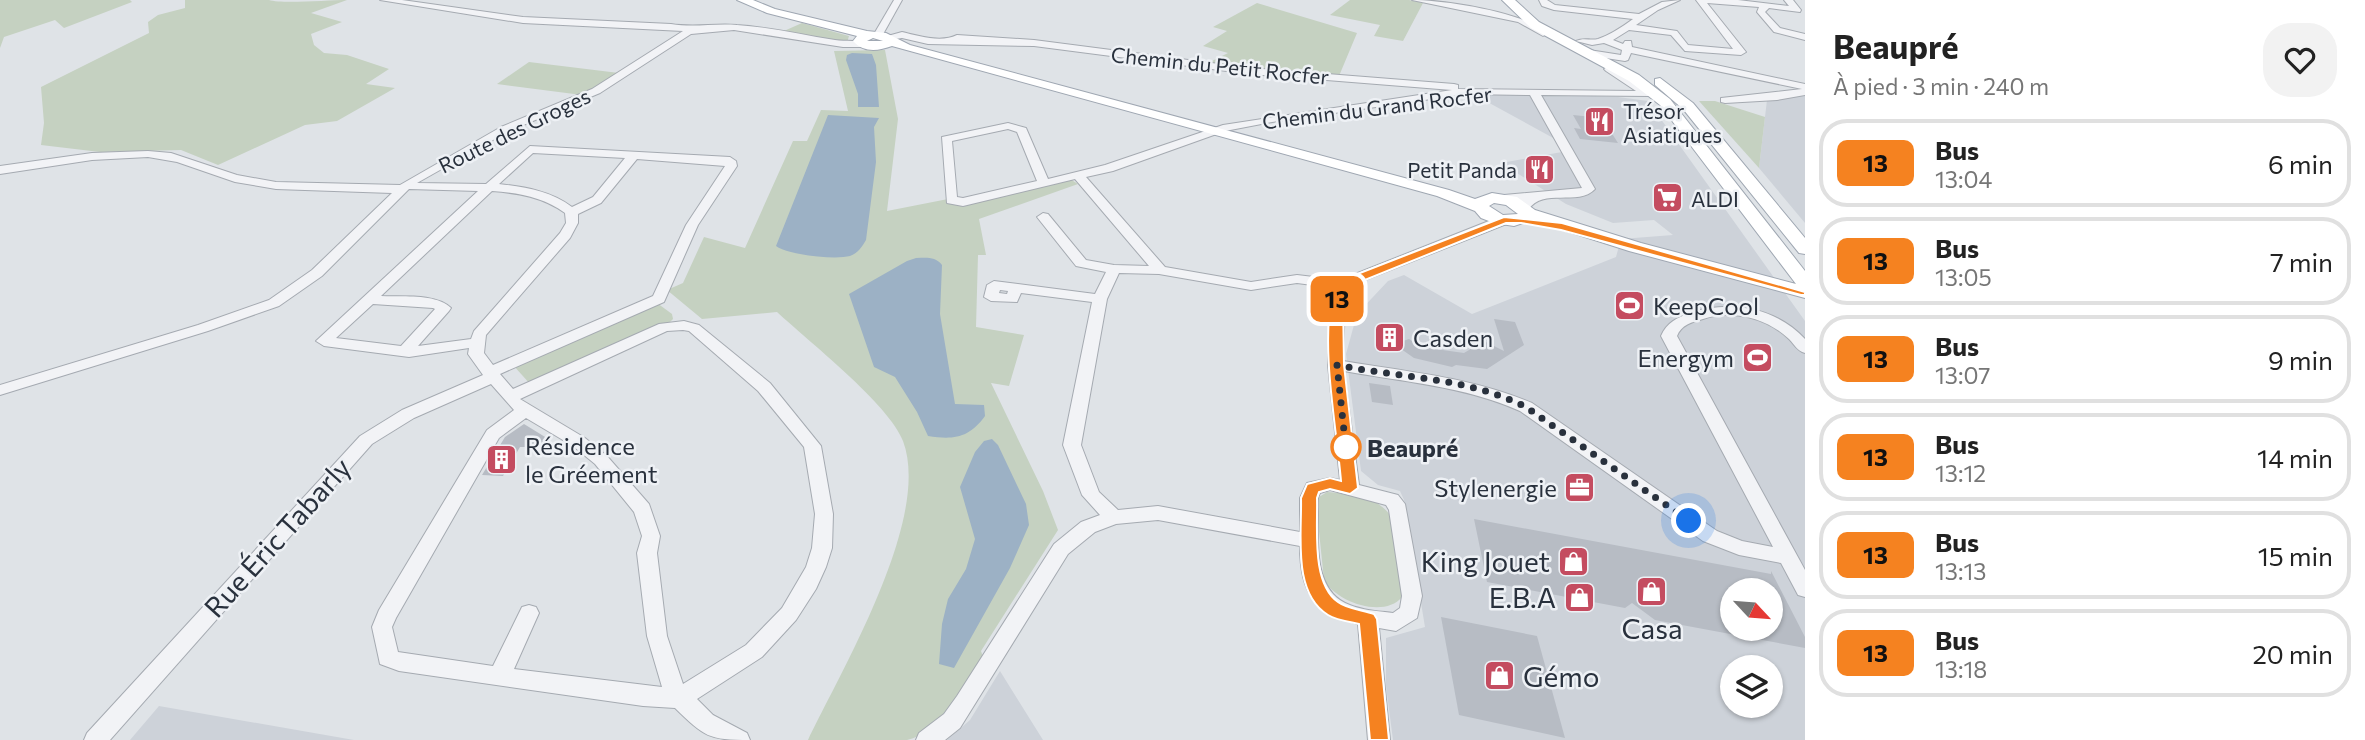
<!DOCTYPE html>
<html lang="fr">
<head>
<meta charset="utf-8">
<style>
  :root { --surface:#fff; --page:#f2f2f2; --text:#222; --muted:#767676; --line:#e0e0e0 }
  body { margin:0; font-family:Commissioner,sans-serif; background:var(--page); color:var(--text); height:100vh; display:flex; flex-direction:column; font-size:26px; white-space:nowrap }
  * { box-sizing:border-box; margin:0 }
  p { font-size:23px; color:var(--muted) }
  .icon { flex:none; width:38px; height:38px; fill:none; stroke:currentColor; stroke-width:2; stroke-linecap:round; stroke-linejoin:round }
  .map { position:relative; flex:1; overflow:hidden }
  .panel { display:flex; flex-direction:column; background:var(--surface); width:560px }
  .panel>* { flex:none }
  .badge { padding:0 14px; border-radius:10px; font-size:24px; line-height:46px }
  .needle { width:46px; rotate:116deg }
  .controls { position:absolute; left:1720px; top:578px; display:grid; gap:14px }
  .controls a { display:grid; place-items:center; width:63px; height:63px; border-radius:50%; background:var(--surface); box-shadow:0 2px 5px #0004; font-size:35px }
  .you { position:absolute; width:35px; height:35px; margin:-18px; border:5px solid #fff; border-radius:50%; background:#1a73e8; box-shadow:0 0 0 10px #1a73e833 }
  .map>.badge { position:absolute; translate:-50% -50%; box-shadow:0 0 0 4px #fff }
  .round { display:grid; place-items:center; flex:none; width:74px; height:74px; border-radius:28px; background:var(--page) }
  .headline { display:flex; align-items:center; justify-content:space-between; height:119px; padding:0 28px }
  h1 { font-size:33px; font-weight:700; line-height:52px }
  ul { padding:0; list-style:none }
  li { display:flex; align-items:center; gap:21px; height:88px; margin:0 14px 10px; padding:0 14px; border:4px solid var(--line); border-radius:28px }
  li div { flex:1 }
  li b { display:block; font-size:26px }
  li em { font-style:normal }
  li .badge { min-width:77px; font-weight:700; text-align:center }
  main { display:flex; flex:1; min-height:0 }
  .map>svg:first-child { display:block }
  .built { fill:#cdd2d9; fill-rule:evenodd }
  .green { fill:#c5d1c1 }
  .water { fill:#9cb1c5 }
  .building { fill:#b7bcc4; fill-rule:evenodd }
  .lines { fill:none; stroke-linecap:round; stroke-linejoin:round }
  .minor-casing { stroke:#a5aab1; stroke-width:2 }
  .major-casing { stroke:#9fa7b2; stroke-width:2 }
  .minor { fill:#f2f3f6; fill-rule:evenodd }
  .major { fill:#fff; fill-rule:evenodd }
  .line { fill:#f58220; stroke:#fff; stroke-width:2 }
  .walk { stroke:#29313d; stroke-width:7; stroke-dasharray:0 12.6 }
  .stop-dot { fill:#fff; stroke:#f58220; stroke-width:3.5 }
  .labels { text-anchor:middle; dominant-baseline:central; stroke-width:5; stroke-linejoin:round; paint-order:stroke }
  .far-street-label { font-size:21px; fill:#29313d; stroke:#eef1f5 }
  .far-poi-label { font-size:21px; fill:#29313d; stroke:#eef1f5; text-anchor:start }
  .poi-label { font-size:24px; fill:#29313d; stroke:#eef1f5; text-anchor:start }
  .stop-label { font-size:24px; font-weight:bold; fill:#29313d; stroke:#eef1f5; text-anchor:start }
  .near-street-label { font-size:28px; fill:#29313d; stroke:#eef1f5 }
  .near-poi-label { font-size:28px; fill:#29313d; stroke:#eef1f5; text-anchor:end }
</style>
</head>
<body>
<main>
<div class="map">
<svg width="1805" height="740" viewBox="0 0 1805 740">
  <rect width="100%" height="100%" fill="#dfe3e7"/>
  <g class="built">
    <path d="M1497 92 1618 97 1648 101 1805 321V740H1393L1386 686V638L1425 627 1404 500 1400 491 1378 485 1361 471 1346 354 1357 314 1388 281 1404 275 1472 314 1616 257 1621 239 1673 235 1654 220 1613 223 1566 204 1501 163 1562 152 1555 139 1471 93ZM1732 590H1771V628H1732ZM1732 667H1771V705H1732Z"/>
    <path d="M1805 95V223L1759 168 1767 100Z"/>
    <path d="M1000 671 1043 740H947L970 720Z"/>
    <path d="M159 706 354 740H130Z"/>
  </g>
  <g class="green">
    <path d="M0 0H130L132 2 64 28 55 20 4 37 0 48Z"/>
    <path d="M185 0H269C282 4 328 0 347 0L311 13 342 22 311 34 314 45 324 53 347 55 389 69 366 84 395 88 337 121 305 125 218 165 181 150 100 152 41 145 44 123 41 87 149 33 148 22 158 15 185 8Z"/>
    <path d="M1350 0H1409L1423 3 1403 41 1374 36 1380 25 1330 15Z"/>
    <path d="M1257 3 1357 33 1339 76 1208 63 1228 53 1203 46 1227 31 1213 27Z"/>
    <path d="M802 23 849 36 847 43 784 31Z"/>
    <path d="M885 50 898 119 887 211 948 199 954 202 1070 179 1078 184 979 219 986 255H978L976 327 1024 335 1009 386 991 383 1043 491 1058 530 981 651 983 657C966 683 940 734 907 740 881 740 836 740 808 740 842 669 932 518 903 441 890 405 807 340 777 312L702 319 667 290 683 283 704 237 745 248 793 141H807L821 110 848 111 834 51Z"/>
    <path d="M529 62 619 73 582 95 497 84Z"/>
    <path d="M1699 101H1715L1765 117 1759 168Z"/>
    <path d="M657 303 672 314 673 319 669 323 531 385 513 365Z"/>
    <path d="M1327 492C1351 494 1375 495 1390 515L1402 597C1384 619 1336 602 1324 580L1316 502 1319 497Z"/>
  </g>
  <g class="water">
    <path d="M852 53 872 54 876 65 879 107H858V94L846 60 847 55Z"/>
    <path d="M828 115 879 118 874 127 876 162 866 240C862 247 858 253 850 256 835 260 788 255 776 246Z"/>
    <path d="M916 258C926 258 935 256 942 265L940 314 955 404 984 405 985 416C969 438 954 440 928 436L917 412 895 377 874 367 849 294 907 261Z"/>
    <path d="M992 439 998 445 1026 504 1029 525 1010 568 954 668 939 664 942 624 948 599 966 569 975 539 960 487 975 452 984 441Z"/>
  </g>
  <g class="building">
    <path d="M1573 115 1602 118 1618 143 1580 139 1574 128 1581 129Z"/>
    <path d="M1494 319 1515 322 1524 345 1487 369 1456 365 1452 367 1414 358 1394 344 1409 339 1421 347 1464 353 1484 341 1504 351Z"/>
    <path d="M1369 383 1390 386 1393 405 1372 402Z"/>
    <path d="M524 424 550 440 538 448 530 443 527 447H520L503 476 482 475 505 437Z"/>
    <path d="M1474 519 1771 574V571L1805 637V648L1655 620 1632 603 1625 608 1487 582ZM1732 590H1771V628H1732Z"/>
    <path d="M1441 617 1537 636 1565 738 1459 715Z"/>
  </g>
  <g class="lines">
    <defs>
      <g id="minor">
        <path d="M380 0H402L523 17 671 24C694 28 714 23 737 25 770 27 802 35 835 40 845 42 859 39 867 44L862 47H843L734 30 691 34 600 93 509 131 417 183 486 184 530 146 730 157 736 161 737 166 698 225 664 302 500 374 513 389 659 324 684 321 699 325 770 383 821 446 833 514 832 548 826 567 816 589 796 620 762 657 697 699 713 715 747 733 750 740C708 740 705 737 675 708L643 706 399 671 380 664 372 627 379 610 487 430 514 410 491 384 414 418 372 444 110 740H84L87 733 360 436 402 410 483 375 468 354 469 348 409 357 324 346 316 341 478 191 409 189 322 276 279 306 208 331 0 395V385L198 325 269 300 312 270 392 193 276 189 235 182 177 162 148 157 92 160 0 174V166L92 153 148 151 171 153 237 175 276 182 400 185 501 127 592 89 683 31 523 23ZM533 153 625 158 593 197 572 207C551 191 525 187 499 184ZM637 159 725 166 686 225 653 296 493 365 484 353 486 335 570 238 578 223V214L601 203ZM492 191C518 193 543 197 565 213L566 223 560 233 474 331 471 339 418 346 449 311 451 308C436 293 402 297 381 296ZM373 304 433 308 435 309 401 346 336 338ZM683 330 689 331 758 391 804 447 815 514 812 548 806 567 782 608 746 645 683 684 667 636 657 553 660 536 649 504 607 456 585 438 520 399 667 331ZM526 418 573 446 595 464 634 512 642 536 637 553 647 636 662 687 514 669 539 613 536 607 529 605 522 607 493 666 398 652 392 627 396 618 499 438Z"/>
        <path d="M894 0H902L882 36H876L874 34Z"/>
        <path d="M1412 0C1445 0 1523 12 1548 33L1543 36 1518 22Z"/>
        <path d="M1539 0H1547L1555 5 1639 14 1662 2 1680 0 1658 10 1636 25 1677 31 1688 45 1733 49 1696 0H1738L1789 6 1784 0H1793L1801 10 1800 12 1769 8 1765 12 1780 28 1805 34V40L1774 32 1757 12 1759 7 1707 3 1746 52 1741 55 1685 51 1671 35 1629 30 1613 40 1623 44 1625 41H1631L1632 47 1805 84V95L1777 100 1725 103 1721 102V98L1802 89 1631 53 1628 60 1625 61 1586 55 1584 53 1589 50 1621 55 1622 50 1604 43 1592 45 1576 41C1584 37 1590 41 1598 39 1610 35 1622 27 1633 19L1554 10 1542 6Z"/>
        <path d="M902 32C919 36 941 43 957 35L1034 40 1250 68 1454 84 1458 85V89L1636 91 1606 71 1604 69 1609 66 1641 84 1650 94 1649 96 1541 95 1595 189C1578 207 1543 187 1528 210L1524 211 1518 207 1521 201 1504 203 1498 199 1504 195 1582 188 1530 95 1466 94 1272 122 1225 131 1113 171 1086 177 1165 267 1251 282 1297 275 1322 278 1332 274 1350 276 1499 217H1509V223L1360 282 1365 287 1363 296 1345 299 1343 361C1408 372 1471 377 1532 403L1717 531 1742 541 1773 547 1661 336C1667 322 1677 318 1690 313 1729 300 1776 307 1805 339V353C1797 351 1795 345 1789 339 1767 318 1732 309 1703 319 1692 322 1681 325 1677 336L1805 570V597L1798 595 1781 563 1739 555 1703 541 1520 411C1464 386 1404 382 1344 371L1359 485 1398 495 1405 504 1422 596 1417 618 1396 631 1379 628 1390 740H1368L1358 624C1314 611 1300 594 1300 546L1158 520 1116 524 1095 532 1068 554 960 728 945 740H916L919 733 944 714 957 696 1054 544 1081 522 1100 515 1082 495 1063 445 1092 302 1021 293 1017 302 991 301 984 297 987 285 994 281 1095 294 1106 272 1076 266 1037 217 1043 213 1048 214 1086 260 1114 265 1149 266 1075 179 963 206 947 203 942 137 1008 123 1026 128 1048 179 1105 165 1223 125 1452 90 1250 74 1034 46 928 44 902 38 889 40 884 37ZM1008 129 1017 132 1037 181 963 198 957 197 952 141ZM1119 273 1159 274 1251 290 1297 283 1320 286 1331 296 1328 365 1340 480 1330 478 1307 483 1300 498V532L1158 506 1118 510 1099 492 1081 445 1107 299ZM1335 282 1342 283 1351 291H1342L1333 285ZM1000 290 1008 291 1007 294 999 293ZM1330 490 1386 505 1389 510 1402 596 1400 608 1393 613C1377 611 1359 610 1345 603 1310 585 1319 531 1318 498L1320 493Z"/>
      </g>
      <g id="major">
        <path d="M737 0H753L775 9 867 31 886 33 910 45 1449 190 1475 199 1492 193 1517 197 1535 210 1641 243 1796 284 1660 105 1629 81 1531 28 1502 0H1515L1539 22 1639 75 1670 99 1805 271V298L1629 251 1532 220 1514 226 1494 223 1481 218 1475 211 1437 196 892 46C878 51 864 53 853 41L857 36 767 13ZM873 38 883 41H867ZM1494 203 1506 205 1518 214 1503 215 1489 206Z"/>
        <path d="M1660 78 1693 103 1805 238V254L1799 253 1683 109 1655 85V79Z"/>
      </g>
    </defs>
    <use href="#minor" class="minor-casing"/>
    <use href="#major" class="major-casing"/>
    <use href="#minor" class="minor"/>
    <use href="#major" class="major"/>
  </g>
  <path class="line" d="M1504 217 1562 223 1805 292V295H1801L1561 230 1521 223H1506L1360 282 1364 287 1362 295 1343 299 1344 365 1358 488 1350 494 1330 489 1319 492 1317 498C1318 528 1311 583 1338 602 1347 609 1363 610 1374 614L1377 619 1389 740H1370L1359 624C1350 622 1336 620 1328 615 1292 593 1302 534 1301 498L1307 484 1330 478 1341 481C1336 423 1321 351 1332 294L1338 291H1352L1345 281 1347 278Z"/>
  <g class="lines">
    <path class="walk" d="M1346 447V450L1337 365C1400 378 1467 377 1526 407L1689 521"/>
  </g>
  <defs>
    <symbol id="restaurant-square" viewBox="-11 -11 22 22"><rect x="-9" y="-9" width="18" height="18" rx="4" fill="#c44c60" stroke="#eef1f5"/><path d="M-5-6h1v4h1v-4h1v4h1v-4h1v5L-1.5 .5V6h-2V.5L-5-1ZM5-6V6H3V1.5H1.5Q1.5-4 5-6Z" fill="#fff"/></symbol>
    <symbol id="supermarket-square" viewBox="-11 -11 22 22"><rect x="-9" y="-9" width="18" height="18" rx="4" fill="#c44c60" stroke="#eef1f5"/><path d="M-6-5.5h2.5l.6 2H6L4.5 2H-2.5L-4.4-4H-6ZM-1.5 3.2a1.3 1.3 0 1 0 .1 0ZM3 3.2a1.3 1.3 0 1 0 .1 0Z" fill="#fff"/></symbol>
    <symbol id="stadium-square" viewBox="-11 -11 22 22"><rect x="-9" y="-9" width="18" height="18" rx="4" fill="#c44c60" stroke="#eef1f5"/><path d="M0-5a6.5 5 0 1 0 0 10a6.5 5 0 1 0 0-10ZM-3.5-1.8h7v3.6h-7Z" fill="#fff"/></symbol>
    <symbol id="building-square" viewBox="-11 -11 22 22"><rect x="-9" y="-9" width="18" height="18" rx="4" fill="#c44c60" stroke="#eef1f5"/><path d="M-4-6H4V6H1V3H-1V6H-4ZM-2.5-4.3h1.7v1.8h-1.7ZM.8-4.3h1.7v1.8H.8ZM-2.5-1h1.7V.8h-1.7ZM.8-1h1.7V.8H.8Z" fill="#fff"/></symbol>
    <symbol id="office-square" viewBox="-11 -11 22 22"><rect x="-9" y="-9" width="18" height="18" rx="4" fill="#c44c60" stroke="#eef1f5"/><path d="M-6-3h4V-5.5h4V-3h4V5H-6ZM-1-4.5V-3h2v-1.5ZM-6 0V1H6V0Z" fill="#fff"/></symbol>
    <symbol id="shop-square" viewBox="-11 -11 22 22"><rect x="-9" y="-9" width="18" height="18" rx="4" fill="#c44c60" stroke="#eef1f5"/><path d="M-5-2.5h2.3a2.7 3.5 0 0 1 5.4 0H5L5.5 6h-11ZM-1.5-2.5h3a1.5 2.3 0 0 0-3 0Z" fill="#fff"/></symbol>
  </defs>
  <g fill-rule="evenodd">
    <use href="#restaurant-square" x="1582" y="104" width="35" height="35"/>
    <use href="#restaurant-square" x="1522" y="152" width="35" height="35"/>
    <use href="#supermarket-square" x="1650" y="180" width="35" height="35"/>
    <use href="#stadium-square" x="1612" y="288" width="35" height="35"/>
    <use href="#building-square" x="1372" y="320" width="35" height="35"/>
    <use href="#stadium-square" x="1740" y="340" width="35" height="35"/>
    <use href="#building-square" x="484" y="442" width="35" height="35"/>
    <use href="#office-square" x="1562" y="470" width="35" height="35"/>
    <use href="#shop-square" x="1556" y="544" width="35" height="35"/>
    <use href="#shop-square" x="1634" y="574" width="35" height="35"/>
    <use href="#shop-square" x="1562" y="580" width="35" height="35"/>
    <use href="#shop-square" x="1482" y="658" width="35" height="35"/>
  </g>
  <circle class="stop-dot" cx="1346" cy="447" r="14"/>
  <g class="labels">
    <g class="far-street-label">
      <text transform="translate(1220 65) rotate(6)">Chemin du Petit Rocfer</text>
      <text transform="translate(1377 107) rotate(-7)">Chemin du Grand Rocfer</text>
      <text transform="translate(514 130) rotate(-26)">Route des Groges</text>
    </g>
    <g class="far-poi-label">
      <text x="1623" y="110">Trésor<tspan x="1623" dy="24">Asiatiques</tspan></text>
      <text x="1517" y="169" text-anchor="end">Petit Panda</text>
      <text x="1691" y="198">ALDI</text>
    </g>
    <g class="poi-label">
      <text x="1653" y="305">KeepCool</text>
      <text x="1413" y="337">Casden</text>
      <text x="1734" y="357" text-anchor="end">Energym</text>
      <text x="525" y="445">Résidence<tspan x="525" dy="28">le Gréement</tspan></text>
      <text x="1557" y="487" text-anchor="end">Stylenergie</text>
    </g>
    <g class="stop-label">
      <text x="1367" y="447">Beaupré</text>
    </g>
    <g class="near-street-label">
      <text transform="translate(277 537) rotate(-48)">Rue Éric Tabarly</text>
    </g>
    <g class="near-poi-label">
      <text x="1550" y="561">King Jouet</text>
      <text x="1556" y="597">E.B.A</text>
      <text x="1652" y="628" text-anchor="middle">Casa</text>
      <text x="1523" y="676" text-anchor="start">Gémo</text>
    </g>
  </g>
</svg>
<div class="controls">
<a><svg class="needle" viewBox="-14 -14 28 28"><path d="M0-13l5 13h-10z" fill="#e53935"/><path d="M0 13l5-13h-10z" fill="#767676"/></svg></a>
<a><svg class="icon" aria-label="layers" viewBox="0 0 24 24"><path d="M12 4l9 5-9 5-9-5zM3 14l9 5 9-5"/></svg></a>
</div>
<div class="you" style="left:1689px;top:521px"></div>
<b class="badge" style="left:1337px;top:299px;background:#f58220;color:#111">13</b>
</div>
<section class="panel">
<div class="headline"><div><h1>Beaupré</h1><p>À pied · 3 min · 240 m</p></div><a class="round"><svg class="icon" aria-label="heart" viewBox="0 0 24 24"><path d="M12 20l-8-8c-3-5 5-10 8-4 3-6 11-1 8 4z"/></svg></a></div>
<ul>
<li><span class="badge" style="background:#f58220;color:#111">13</span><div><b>Bus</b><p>13:04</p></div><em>6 min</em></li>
<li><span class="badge" style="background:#f58220;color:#111">13</span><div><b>Bus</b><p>13:05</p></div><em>7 min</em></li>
<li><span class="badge" style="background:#f58220;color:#111">13</span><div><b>Bus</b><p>13:07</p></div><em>9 min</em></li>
<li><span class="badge" style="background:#f58220;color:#111">13</span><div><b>Bus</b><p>13:12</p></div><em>14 min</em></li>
<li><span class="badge" style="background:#f58220;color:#111">13</span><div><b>Bus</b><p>13:13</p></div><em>15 min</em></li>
<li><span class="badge" style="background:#f58220;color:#111">13</span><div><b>Bus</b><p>13:18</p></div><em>20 min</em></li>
</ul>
</section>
</main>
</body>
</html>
